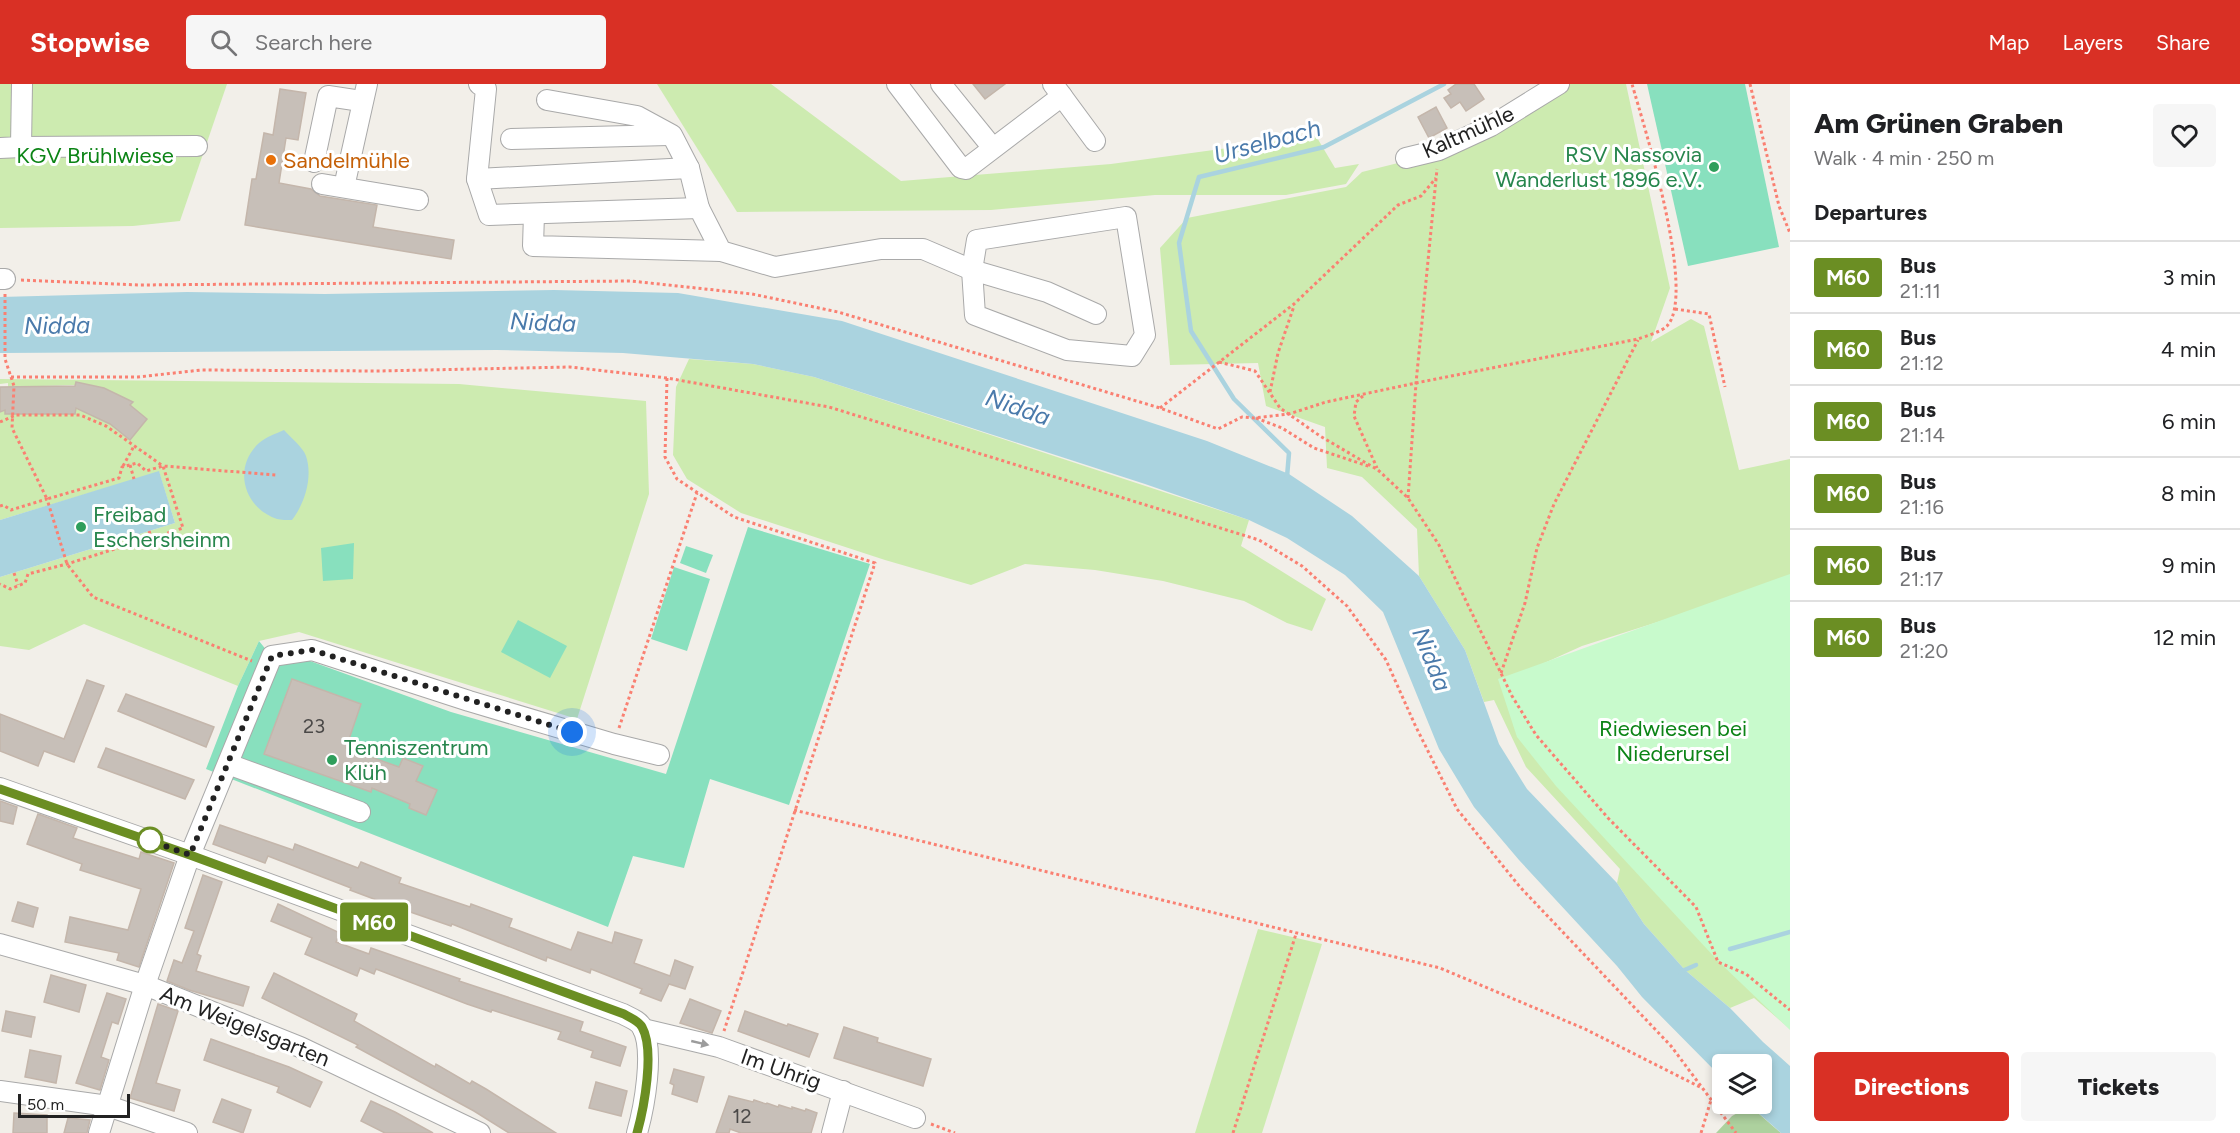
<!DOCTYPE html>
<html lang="en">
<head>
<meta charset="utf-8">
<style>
  :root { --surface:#fff; --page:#f6f6f6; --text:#202124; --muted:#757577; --line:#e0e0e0; --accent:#d93025 }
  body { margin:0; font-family:Figtree,sans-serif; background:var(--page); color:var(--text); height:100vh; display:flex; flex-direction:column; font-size:22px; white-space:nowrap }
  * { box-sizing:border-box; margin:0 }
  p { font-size:20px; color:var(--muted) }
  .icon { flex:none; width:33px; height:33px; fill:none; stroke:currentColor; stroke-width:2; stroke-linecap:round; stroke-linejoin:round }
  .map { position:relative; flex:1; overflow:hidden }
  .side { display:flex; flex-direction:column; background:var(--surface); width:450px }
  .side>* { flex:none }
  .badge { padding:0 12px; border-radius:4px; font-size:21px; line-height:39px }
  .tools { position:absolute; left:1712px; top:970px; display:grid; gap:12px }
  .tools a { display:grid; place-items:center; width:60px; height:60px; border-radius:6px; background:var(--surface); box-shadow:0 3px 9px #0003; font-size:30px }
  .scale { position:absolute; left:18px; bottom:15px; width:112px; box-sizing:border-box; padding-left:6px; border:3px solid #222; border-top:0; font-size:16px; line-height:21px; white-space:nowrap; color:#222; -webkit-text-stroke:4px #fff; paint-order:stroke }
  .you { position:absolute; width:30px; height:30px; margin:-15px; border:4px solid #fff; border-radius:50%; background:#1a73e8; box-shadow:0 0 0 9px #1a73e833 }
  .map>.badge { position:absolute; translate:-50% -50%; box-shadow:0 0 0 3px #fff }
  h2 { padding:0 24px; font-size:22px; line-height:54px }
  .round { display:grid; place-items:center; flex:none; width:63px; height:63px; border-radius:6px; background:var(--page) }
  .summary { display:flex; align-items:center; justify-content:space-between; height:102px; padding:0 24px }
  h1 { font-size:28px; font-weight:800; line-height:45px }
  .cta { display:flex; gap:12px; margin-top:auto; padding:12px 24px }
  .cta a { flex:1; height:69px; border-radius:6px; background:var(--accent); color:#fff; font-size:24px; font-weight:800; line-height:69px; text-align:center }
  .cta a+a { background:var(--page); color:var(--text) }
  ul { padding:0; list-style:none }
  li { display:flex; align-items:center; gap:18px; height:72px; padding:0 24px; border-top:2px solid var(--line) }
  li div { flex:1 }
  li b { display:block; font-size:22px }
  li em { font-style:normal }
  li .badge { min-width:66px; font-weight:700; text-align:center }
  header { display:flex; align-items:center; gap:36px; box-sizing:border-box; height:84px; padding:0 30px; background:var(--accent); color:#fff }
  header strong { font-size:28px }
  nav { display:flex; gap:33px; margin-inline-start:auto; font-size:21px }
  .search { width:420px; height:54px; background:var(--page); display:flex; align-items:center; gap:15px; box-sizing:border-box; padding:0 21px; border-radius:6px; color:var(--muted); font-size:22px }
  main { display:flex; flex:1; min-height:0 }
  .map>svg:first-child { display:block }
  .grass { fill:#cdebb0 }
  .forest { fill:#add19e }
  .park { fill:#c8facc }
  .pitch { fill:#88e0be }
  .water { fill:#aad3df }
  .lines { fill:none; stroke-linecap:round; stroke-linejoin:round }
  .stream { stroke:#aad3df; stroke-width:4.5 }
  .building { fill:#c7bfb8; stroke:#c4b6ab; stroke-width:1.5 }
  .minor-casing { stroke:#a9a9a9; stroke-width:22 }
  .path { stroke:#fa8072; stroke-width:3; stroke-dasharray:3 3; stroke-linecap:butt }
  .minor { stroke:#fff; stroke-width:20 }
  .oneway { fill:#9c9c9c }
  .line-casing { stroke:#fff; stroke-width:14 }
  .line { stroke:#6b8e23; stroke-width:9 }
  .walk { stroke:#222; stroke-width:6; stroke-dasharray:0 10.8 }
  .food-dot { fill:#e8710a; stroke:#fff; stroke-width:2 }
  .leisure-dot { fill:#2e9e5b; stroke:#fff; stroke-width:2 }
  .stop-dot { fill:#fff; stroke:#6b8e23; stroke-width:3 }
  .labels { text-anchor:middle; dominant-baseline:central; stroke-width:6; stroke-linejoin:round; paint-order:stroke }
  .number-label { font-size:20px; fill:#4b4948 }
  .street-label { font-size:22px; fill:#222; stroke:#fff }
  .leisure-label { font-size:22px; fill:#27864d; stroke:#fff; text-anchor:start }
  .park-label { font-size:22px; fill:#0c8416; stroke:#fff }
  .food-label { font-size:22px; fill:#c56008; stroke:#fff; text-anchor:start }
  .water-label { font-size:24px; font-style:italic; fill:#4a7aab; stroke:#fff }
</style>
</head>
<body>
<header>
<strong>Stopwise</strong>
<div class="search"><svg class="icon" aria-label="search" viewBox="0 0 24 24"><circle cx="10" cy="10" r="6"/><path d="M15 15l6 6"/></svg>Search here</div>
<nav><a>Map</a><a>Layers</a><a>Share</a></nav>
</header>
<main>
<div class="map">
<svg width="1790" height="1049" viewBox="0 0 1790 1049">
  <rect width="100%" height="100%" fill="#f2efe9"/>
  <g class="grass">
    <path d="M0 0H227L180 137 133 142 0 144Z"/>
    <path d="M657 0H771L901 97 1111 80 1316 52 1335 84 1359 80 1346 100 1286 111H1155L991 126 737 128Z"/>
    <path d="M1568 0H1626L1670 204 1651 258 1691 235 1704 242 1739 386 1790 375V496L1582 562 1518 591 1790 945 1754 914 1730 924 1685 886 1644 840 1617 799 1620 785 1526 683 1494 616 1484 618 1465 566 1419 492 1417 445 1362 393 1327 384 1325 343 1266 322 1258 279 1170 281 1160 164 1187 134 1346 103 1362 88 1458 64Z"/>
    <path d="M689 275 753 280 814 293 1249 436 1241 462 1326 515 1312 547 1287 539 1244 517 1163 497 1095 486 1025 480 971 501 885 476 741 429 687 395 673 371 676 303Z"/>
    <path d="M0 295 459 300 646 317 649 410 577 635 299 548 259 557 238 602 84 540 29 566 0 562V493L175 439 159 388 0 436V328L5 326 6 330H75L76 325 90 328V331L101 336 103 333 115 340 113 343 130 356 147 335 130 321 132 318 99 303 76 298 75 301 8 303V299L0 300Z"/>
    <path d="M1258 845 1322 860 1262 1049H1195Z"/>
  </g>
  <path class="forest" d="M1750 1022 1781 1049H1716L1732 1032Z"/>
  <path class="park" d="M1790 490V946L1719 878 1556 702 1517 653 1498 595Z"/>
  <g class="pitch">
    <path d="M1647 0H1745L1779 163 1688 182Z"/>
    <path d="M748 443 870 480 789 721 710 695 684 784 633 772 608 843 206 685 238 602 259 557 276 578 310 577 451 628 666 690Z"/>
    <path d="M354 459 353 495 323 497 321 464Z"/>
    <path d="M686 462 713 471 706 489 680 479Z"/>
    <path d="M674 483 710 495 687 567 651 555Z"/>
    <path d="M518 536 567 562 550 594 501 568Z"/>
  </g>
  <g class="water">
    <path d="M554 206 678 209 842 237 1207 357 1289 390 1352 432 1419 492 1465 566 1499 660 1527 705 1617 799 1644 840 1685 886 1730 924 1763 958 1790 982V1049H1781L1748 1020H1761V981H1722V994L1642 913 1617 882 1519 776 1474 723 1439 665 1383 528 1345 491 1287 454 1249 436 1145 400 814 293 753 280 623 269 497 266 0 269V213L187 208 325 210Z"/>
    <path d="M284 346C290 353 303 363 306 372 313 393 305 419 292 436 287 436 281 436 277 435 244 424 232 384 259 359 266 353 275 350 284 346Z"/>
    <path d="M159 387 175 439 0 493V436Z"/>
  </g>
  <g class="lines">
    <g class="stream">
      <path d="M1287 393 1289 369 1234 315 1191 247 1179 159 1199 93 1324 63 1444 0"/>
      <path d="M1730 865 1790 848"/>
      <path d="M1680 888 1696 881"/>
    </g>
  </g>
  <g class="building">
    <path d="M973 0H1005L985 15Z"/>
    <path d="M1456 0H1474L1484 15 1466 27 1460 18 1451 24 1444 14 1451 10 1448 6Z"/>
    <path d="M280 5 306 9 298 56 286 54 279 99 311 105 320 112 377 121 373 143 454 156 451 175 245 141 252 95H256L264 49 273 51Z"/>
    <path d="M1436 23 1447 44 1429 54 1418 33Z"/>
    <path d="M76 298 104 304 133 318 130 321 147 335 130 356 110 340 76 324 75 330H5V326L0 328V303L75 302Z"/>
    <path d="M292 595 361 620 346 664 399 683 403 674 423 682 416 697 437 706 426 731 409 724 410 720 372 704 371 708 264 670Z"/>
    <path d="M87 596 104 602 74 678 44 667 38 682 0 667V630L64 655Z"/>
    <path d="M126 610 214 643 206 663 118 627Z"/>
    <path d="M106 664 194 696 185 715 98 683Z"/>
    <path d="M0 717 17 723 13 740 0 737Z"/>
    <path d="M38 730 77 744 73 754 139 775 141 768 174 779 139 883 117 876 119 869 65 858 70 833 128 846 141 805 80 786 82 780 27 760Z"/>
    <path d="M220 741 293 766 295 760 358 784 361 778 401 794 399 799 470 823 471 820 512 835 509 843 571 866 578 848 612 859 615 848 642 856 634 879 670 892 675 876 693 883 685 905 669 900 661 917 640 909 642 905 591 885 590 889 547 873 546 877 452 840 451 842 390 821 350 806 351 804 268 772 265 779 213 760Z"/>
    <path d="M203 791 222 798 197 870 201 872 196 887 249 903 243 922 189 906 167 897 174 876 182 879 194 847 185 844Z"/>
    <path d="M18 818 38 824 33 843 12 837Z"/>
    <path d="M278 820 340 849 336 858 369 870 371 864 460 895 459 897 583 938 580 947 626 963 620 982 591 973 593 967 558 955 561 948 492 926 491 928 467 920 376 885 374 890 360 884 357 892 305 870 312 854 271 837Z"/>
    <path d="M274 889 357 930 354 937 435 983 436 980 470 1000 472 997 486 1005 556 1049H509L474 1027 356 963 358 961 262 914Z"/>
    <path d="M51 891 86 901 79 928 44 918Z"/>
    <path d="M107 909 126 915 118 940 112 938 101 973 109 976 100 1006 76 999Z"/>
    <path d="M690 915 721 927 712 949 680 939Z"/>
    <path d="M158 920 178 927 156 999 180 1006 174 1027 130 1014Z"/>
    <path d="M6 927 35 933 31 953 2 947Z"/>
    <path d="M745 927 787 942 788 940 818 950 809 973 738 947Z"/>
    <path d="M844 943 878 954 877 958 931 975 923 1002 834 974Z"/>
    <path d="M211 955 289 983 322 998 310 1023 277 1008 279 1003 204 976Z"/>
    <path d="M30 966 61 972 56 999 25 993Z"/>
    <path d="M674 985 704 993 697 1018 672 1010 674 1001 670 999Z"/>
    <path d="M596 998 627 1007 621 1032 589 1024Z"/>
    <path d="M729 1012 753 1018 754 1016 766 1020 767 1019 778 1023 779 1021 792 1025V1023L805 1027 806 1025 817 1029 811 1049H741L730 1045 729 1049H716Z"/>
    <path d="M222 1015 251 1026 243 1049 213 1038Z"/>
    <path d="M371 1017 395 1028 433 1049H385L361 1037Z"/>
    <path d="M14 1029 47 1031V1049H13Z"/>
    <path d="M68 1034 90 1036 87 1049H64Z"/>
  </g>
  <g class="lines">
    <defs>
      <g id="minor">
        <path d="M479 0 486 5 477 95 489 131 699 124 721 167 775 183 881 165H923L972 186 1047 208 1096 230"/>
        <path d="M897 0 961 84 966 85 1062 12"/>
        <path d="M941 0 992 63"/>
        <path d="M1053 0 1095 57"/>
        <path d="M547 16 637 32 672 51 689 84 699 124"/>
        <path d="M511 55 669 51"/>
        <path d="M21 63 197 62"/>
        <path d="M0 64 21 63 22 0"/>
        <path d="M1406 74 1439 66 1491 42 1559 0"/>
        <path d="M314 78 328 12 361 17"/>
        <path d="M477 95 689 84"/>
        <path d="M322 100 418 116"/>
        <path d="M344 103 367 0"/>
        <path d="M534 130 533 162 721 167"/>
        <path d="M1126 133 1145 251 1132 272 1067 266 975 231 972 186 977 156Z"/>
        <path d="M0 195H5"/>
        <path d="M228 680 360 728"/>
        <path d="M0 704 190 771 623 930C630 934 638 936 642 943 655 966 644 1024 637 1049"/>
        <path d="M0 860 145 901 300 963 480 1049"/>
        <path d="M643 945 719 963 915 1034"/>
        <path d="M0 1007 108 1022 187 1049"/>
        <path d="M99 1049 145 901 190 771 272 572 312 566 469 617 614 660 659 671"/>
        <path d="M832 1049 843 1007"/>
      </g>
    </defs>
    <use href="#minor" class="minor-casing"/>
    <g class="path">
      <path d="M1750 0 1779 122 1790 149"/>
      <path d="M21 196 139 201 631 197 752 210 838 228 1160 324 1218 345 1242 333 1254 334 1289 330 1326 318 1416 299 1638 255C1646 252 1661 248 1667 242 1697 210 1644 42 1632 0"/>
      <path d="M5 210V275L14 302 12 344 47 415 119 394 122 383 137 379 146 387 163 382 276 391"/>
      <path d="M1675 225 1709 230 1725 303"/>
      <path d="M1219 278 1255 287 1280 324 1320 352 1378 386 1408 414 1439 461 1512 612 1536 651 1608 734 1696 823 1718 878 1746 890 1790 926"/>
      <path d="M11 293H138L201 286 379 287 570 283 667 294 829 323 1259 456 1302 482 1347 522 1386 576 1415 641 1457 725 1520 803 1671 962 1736 1049"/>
      <path d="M667 294 665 373 677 395 734 433 875 479 724 947"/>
      <path d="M1270 308 1278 269 1294 222"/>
      <path d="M1363 312 1356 318 1354 332 1377 384"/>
      <path d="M1160 324 1294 220 1398 121 1421 112 1436 94"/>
      <path d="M1256 334 1282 344 1314 364 1371 383"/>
      <path d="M0 338 16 331H80L106 342 163 382 183 444 165 450 161 460 148 464 137 458 67 480 28 490 25 499 10 505 0 500"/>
      <path d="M130 381 134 395"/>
      <path d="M123 382 134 362"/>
      <path d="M1408 414 1416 299 1437 85"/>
      <path d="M0 422 3 421 11 426 47 415 67 480 93 513 252 577"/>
      <path d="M149 447 154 462"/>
      <path d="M14 489 18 501"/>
      <path d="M1501 589 1525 519 1537 464 1554 420 1638 256"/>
      <path d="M619 644 697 409"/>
      <path d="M794 726 1440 884 1585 945 1702 1004"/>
      <path d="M931 1040 955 1049"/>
      <path d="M1233 1049 1296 850"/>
      <path d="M1701 1049 1711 1016"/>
    </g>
    <use href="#minor" class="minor"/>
  </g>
  <defs><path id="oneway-solid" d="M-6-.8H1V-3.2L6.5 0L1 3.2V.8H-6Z" transform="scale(1.5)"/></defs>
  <use class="oneway" href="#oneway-solid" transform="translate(700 959) rotate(13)"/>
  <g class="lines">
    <defs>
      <path id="line" d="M0 705 190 771 624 930C630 934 638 936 642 943 655 966 644 1024 637 1049"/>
    </defs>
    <use href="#line" class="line-casing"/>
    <use href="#line" class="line"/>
    <path class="walk" d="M150 756H148L190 771 272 572 312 566 572 648"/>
  </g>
  <circle class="food-dot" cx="271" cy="76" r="6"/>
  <g class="leisure-dot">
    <circle cx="1714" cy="83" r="6"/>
    <circle cx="81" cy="443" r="6"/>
    <circle cx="332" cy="676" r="6"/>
  </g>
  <circle class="stop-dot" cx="150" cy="756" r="12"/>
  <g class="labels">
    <g class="number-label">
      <text x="314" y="642">23</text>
      <text x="742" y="1032">12</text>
    </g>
    <g class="street-label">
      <text transform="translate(1468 48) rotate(-24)">Kaltmühle</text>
      <text transform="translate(245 942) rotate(22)">Am Weigelsgarten</text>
      <text transform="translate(781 985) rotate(19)">Im Uhrig</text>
    </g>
    <g class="leisure-label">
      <text x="1702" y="70" text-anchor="end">RSV Nassovia<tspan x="1702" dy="25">Wanderlust 1896 e.V.</tspan></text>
      <text x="93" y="430">Freibad<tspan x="93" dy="25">Eschersheinm</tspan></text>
      <text x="344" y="663">Tenniszentrum<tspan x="344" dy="25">Klüh</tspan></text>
    </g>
    <g class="park-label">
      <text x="95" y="71">KGV Brühlwiese</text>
      <text x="1673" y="644">Riedwiesen bei<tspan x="1673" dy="25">Niederursel</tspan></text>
    </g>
    <g class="food-label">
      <text x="283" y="76">Sandelmühle</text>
    </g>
    <g class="water-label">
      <text transform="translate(1267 57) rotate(-15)">Urselbach</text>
      <text transform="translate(543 238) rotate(2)">Nidda</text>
      <text transform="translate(57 241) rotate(-1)">Nidda</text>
      <text transform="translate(1018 323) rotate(19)">Nidda</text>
      <text transform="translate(1432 575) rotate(68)">Nidda</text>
    </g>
  </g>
</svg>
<div class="tools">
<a><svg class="icon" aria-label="layers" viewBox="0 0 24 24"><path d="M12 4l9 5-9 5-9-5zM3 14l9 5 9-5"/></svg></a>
</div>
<div class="scale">50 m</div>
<div class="you" style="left:572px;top:648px"></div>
<b class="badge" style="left:374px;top:838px;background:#6b8e23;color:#fff">M60</b>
</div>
<section class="side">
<div class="summary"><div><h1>Am Grünen Graben</h1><p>Walk · 4 min · 250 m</p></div><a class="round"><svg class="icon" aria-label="heart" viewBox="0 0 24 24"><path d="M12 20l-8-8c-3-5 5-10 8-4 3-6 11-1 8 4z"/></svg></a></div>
<h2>Departures</h2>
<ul>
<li><span class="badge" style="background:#6b8e23;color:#fff">M60</span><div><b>Bus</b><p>21:11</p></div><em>3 min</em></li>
<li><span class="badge" style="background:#6b8e23;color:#fff">M60</span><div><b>Bus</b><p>21:12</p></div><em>4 min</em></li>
<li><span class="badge" style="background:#6b8e23;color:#fff">M60</span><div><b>Bus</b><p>21:14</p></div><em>6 min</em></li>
<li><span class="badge" style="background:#6b8e23;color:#fff">M60</span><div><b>Bus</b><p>21:16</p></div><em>8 min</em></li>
<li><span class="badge" style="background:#6b8e23;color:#fff">M60</span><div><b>Bus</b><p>21:17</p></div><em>9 min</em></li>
<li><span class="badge" style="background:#6b8e23;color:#fff">M60</span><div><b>Bus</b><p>21:20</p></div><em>12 min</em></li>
</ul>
<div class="cta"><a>Directions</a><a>Tickets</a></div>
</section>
</main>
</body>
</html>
